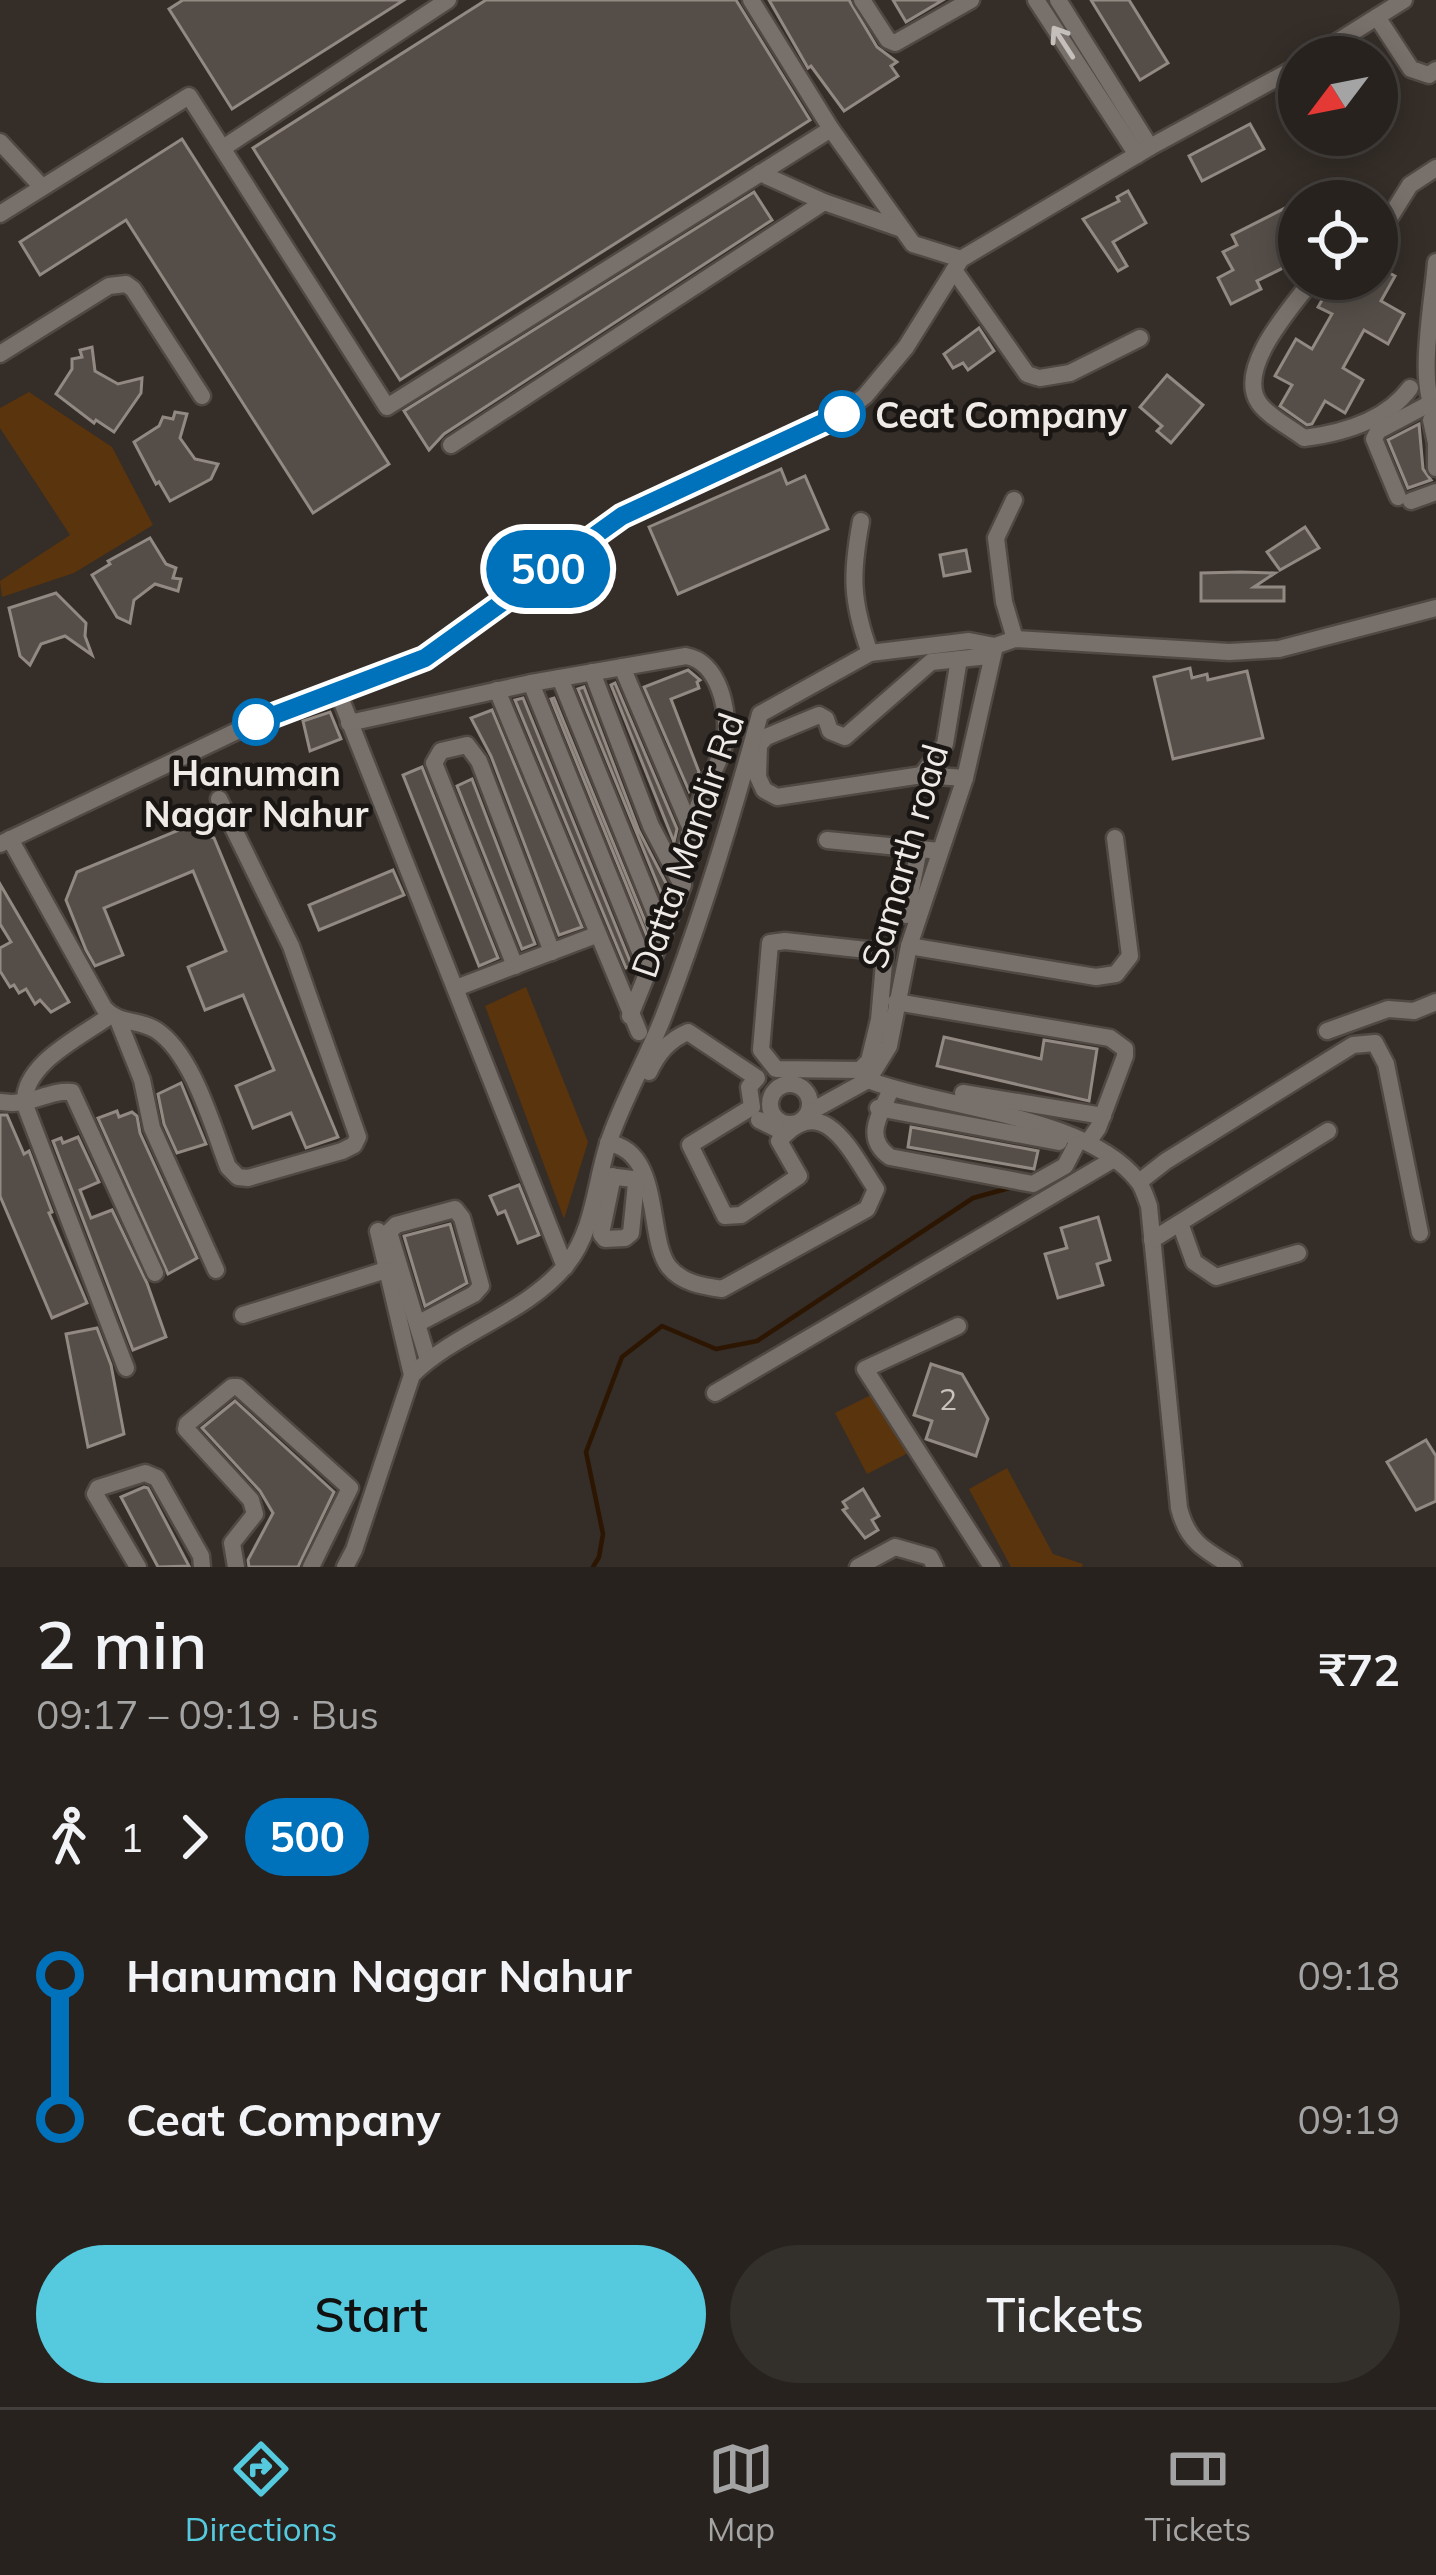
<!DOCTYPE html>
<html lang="en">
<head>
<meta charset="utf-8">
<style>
  :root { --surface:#27221e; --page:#332f2b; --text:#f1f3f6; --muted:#a4a4a4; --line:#433f3c; --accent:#55cadf }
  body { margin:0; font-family:Mulish,sans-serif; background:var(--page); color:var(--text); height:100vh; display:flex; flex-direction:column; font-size:45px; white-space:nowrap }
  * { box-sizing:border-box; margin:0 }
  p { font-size:39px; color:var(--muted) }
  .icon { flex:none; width:66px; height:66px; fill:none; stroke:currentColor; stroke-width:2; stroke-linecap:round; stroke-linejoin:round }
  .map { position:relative; height:1567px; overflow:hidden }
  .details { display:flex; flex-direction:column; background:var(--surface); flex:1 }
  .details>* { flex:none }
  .badge { padding:0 24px; border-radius:39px; font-size:42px; line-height:78px }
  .needle { width:78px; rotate:238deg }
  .fabs { position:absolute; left:1278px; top:36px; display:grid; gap:24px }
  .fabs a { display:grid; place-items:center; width:120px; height:120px; border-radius:50%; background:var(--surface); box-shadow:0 6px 30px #0003,0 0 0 3px var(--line); font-size:60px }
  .map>.badge { position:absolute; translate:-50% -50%; box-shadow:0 0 0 6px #fff }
  .legs { display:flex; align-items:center; gap:18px; height:132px; padding:0 36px; font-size:39px }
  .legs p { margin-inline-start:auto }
  .headline { display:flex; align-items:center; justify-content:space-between; height:204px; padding:0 36px }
  h1 { font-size:66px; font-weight:600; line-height:90px }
  .cta { display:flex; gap:24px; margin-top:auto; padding:24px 36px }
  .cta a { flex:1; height:138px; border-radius:72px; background:var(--accent); color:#111; font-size:48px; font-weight:600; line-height:138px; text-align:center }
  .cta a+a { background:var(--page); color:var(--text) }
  ul { padding:0 36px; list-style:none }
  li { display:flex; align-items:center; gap:42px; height:144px; font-size:45px }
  li i { display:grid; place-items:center; width:18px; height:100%; margin:0 15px; background:currentColor }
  li i::after { content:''; width:30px; height:30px; margin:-15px; border:9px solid; border-radius:50%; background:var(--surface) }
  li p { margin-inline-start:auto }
  li:first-child i { background:linear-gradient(#0000 50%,currentColor 0) }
  li:last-child i { background:linear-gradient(currentColor 50%,#0000 0) }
  .menu { display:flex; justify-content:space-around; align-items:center; height:168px; border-top:3px solid var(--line); background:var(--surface); font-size:33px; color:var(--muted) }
  .menu a { display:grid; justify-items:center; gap:6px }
  .menu .current { color:var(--accent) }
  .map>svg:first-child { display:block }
  .green { fill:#5a340c }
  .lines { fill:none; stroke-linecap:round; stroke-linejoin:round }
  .stream { stroke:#2d1601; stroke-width:4.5 }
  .building { fill:#554e48; stroke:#918982; stroke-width:3 }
  .minor-casing { stroke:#4f4843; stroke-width:21 }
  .minor { stroke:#78706a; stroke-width:16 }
  .oneway { stroke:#c5bfbb }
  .line-1-casing { stroke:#fff; stroke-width:27 }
  .line-1 { stroke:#0072bc; stroke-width:18 }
  .stop-1-dot { fill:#fff; stroke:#0072bc; stroke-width:6 }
  .labels { text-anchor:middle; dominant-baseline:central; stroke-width:9; stroke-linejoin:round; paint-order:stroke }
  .number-label { font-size:30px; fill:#c8c3be }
  .stop-label { font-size:36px; font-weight:bold; fill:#efeae6; stroke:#191614; text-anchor:start }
  .street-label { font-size:36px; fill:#efeae6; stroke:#191614 }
</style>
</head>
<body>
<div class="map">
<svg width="1436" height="1567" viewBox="0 0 1436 1567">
  <rect width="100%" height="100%" fill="#342d28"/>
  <g class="green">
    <path d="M29 392 112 447 153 525 74 573 2 597 0 581 70 535 0 428V408Z"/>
    <path d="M526 987 588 1142 564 1219 485 1006Z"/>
    <path d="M883 1389 914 1450 867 1474 835 1413Z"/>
    <path d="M1007 1468 1053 1554 1083 1564 1082 1567H1011L969 1489Z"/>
  </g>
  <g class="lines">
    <path class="stream" d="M593 1567 599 1557 603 1534 586 1452 622 1357 662 1326 716 1349 757 1341 973 1198 1013 1187"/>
  </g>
  <g class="building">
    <path d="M183 0H404L232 109 169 9Z"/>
    <path d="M486 0H736L810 120 400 380 253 148Z"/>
    <path d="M769 0H849L877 47 897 62 891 66 898 76 844 111 811 66 808 68Z"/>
    <path d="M893 0H943L906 22Z"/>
    <path d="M1091 0H1129L1168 63 1140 80Z"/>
    <path d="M1250 124 1264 149 1202 181 1189 156Z"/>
    <path d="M182 139 389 464 313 513 126 220 40 275 20 242Z"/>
    <path d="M1128 191 1146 223 1113 242 1127 266 1118 271 1083 219 1119 201 1117 197Z"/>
    <path d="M754 192 772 220 444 434 429 450 404 411Z"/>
    <path d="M1299 201V247L1294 250 1299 260 1257 281 1261 289 1231 304 1218 278 1233 270 1223 252 1237 245 1232 235Z"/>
    <path d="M1377 266 1395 276 1381 301 1404 314 1388 344 1364 330 1343 368 1363 380 1345 413 1325 401 1312 424 1307 425 1280 406 1292 385 1275 376 1296 339 1312 349 1332 314 1318 307 1334 279H1377Z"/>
    <path d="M979 328 994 351 968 370 963 363 953 368 944 354Z"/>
    <path d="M92 347 95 371 118 384 142 378 141 393 114 432 96 420 94 423 56 394 72 369V359L82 357 80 350Z"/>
    <path d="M1167 375 1203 405 1171 443 1157 431 1162 426 1140 407Z"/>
    <path d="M175 412 187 414 180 438 195 459 218 464 211 479 170 501 159 482 156 484 134 442 159 426 163 417 173 419Z"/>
    <path d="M1419 424 1423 469 1431 480 1408 488 1388 440Z"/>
    <path d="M781 469 787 484 805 476 828 529 678 594 649 527Z"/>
    <path d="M1305 527 1319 548 1280 570 1267 552Z"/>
    <path d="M150 538 166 564 176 568 173 578 181 579 178 591 155 584 134 600 130 623 117 617 92 575 110 564 108 561Z"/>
    <path d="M966 550 970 571 944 576 940 555Z"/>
    <path d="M1241 572 1275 573 1254 587H1284V601H1201V573Z"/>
    <path d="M56 593 86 623 85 636 92 655 65 636 41 644 30 665 20 656 9 608Z"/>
    <path d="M1190 668 1192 678 1207 674 1208 680 1247 671 1263 738 1173 759 1154 677Z"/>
    <path d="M688 670 700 680 697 682 699 688 671 699 699 772 689 791 644 687Z"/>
    <path d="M615 683 677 829 674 842 611 685Z"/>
    <path d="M584 687 639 831 668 887 662 895 578 689Z"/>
    <path d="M523 698 632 966 626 968 515 700Z"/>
    <path d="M554 698 650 933 647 936 551 699Z"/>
    <path d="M492 710 582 927 559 935 491 756 471 718Z"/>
    <path d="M330 712 341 739 310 751 303 721Z"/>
    <path d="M422 767 498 958 479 966 403 775Z"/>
    <path d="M472 779 535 944 522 949 457 786Z"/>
    <path d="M186 827 214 838 338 1137 306 1148 291 1113 253 1128 236 1086 274 1070 243 995 205 1010 188 967 226 951 193 871 104 908 123 955 95 966 86 950 66 900 77 872Z"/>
    <path d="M393 870 404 895 319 930 309 905Z"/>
    <path d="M0 884 69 1002 51 1012 40 1000 35 1004 26 989 19 993 14 985 10 987 0 971V948L11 942 0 924Z"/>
    <path d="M944 1037 1041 1059 1044 1040 1097 1049 1089 1101 937 1066Z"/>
    <path d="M181 1083 206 1144 177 1153 164 1124 158 1094Z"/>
    <path d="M117 1111 119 1117 132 1112 137 1116 140 1133 197 1258 168 1274 98 1118Z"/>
    <path d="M0 1115H7L24 1154 29 1151 52 1212 49 1213 87 1303 52 1318 0 1196Z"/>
    <path d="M911 1127 1038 1151 1034 1169 908 1147Z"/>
    <path d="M78 1137 99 1182 80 1190 91 1218 112 1210 147 1283 166 1337 133 1350 53 1141 61 1138 63 1143Z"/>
    <path d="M519 1185 539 1235 518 1243 505 1211 498 1214 490 1196Z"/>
    <path d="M1098 1217 1110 1260 1097 1264 1103 1285 1058 1298 1045 1254 1067 1248 1061 1228Z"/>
    <path d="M450 1224 467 1283 425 1306 404 1236Z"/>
    <path d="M97 1328 111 1365 124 1434 88 1447 66 1334Z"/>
    <path d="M931 1364 962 1374 988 1419 976 1456 926 1439 932 1421 914 1415Z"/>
    <path d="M235 1401 334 1492 298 1567H249L248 1560 273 1513 260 1491 202 1428Z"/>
    <path d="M1426 1440 1436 1456V1501L1416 1510 1387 1462Z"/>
    <path d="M144 1487 148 1488 189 1566 158 1567 121 1497Z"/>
    <path d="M863 1489 879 1516 872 1520 878 1530 865 1538 843 1510 847 1508 843 1502Z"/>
  </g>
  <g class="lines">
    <defs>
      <g id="minor">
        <path d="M751 0 831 129 913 244 961 259"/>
        <path d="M862 0 888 40 895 43 971 0"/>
        <path d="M1036 0 1137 155"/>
        <path d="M1058 0 1150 147"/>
        <path d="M1377 17 1411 69 1429 75 1436 70"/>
        <path d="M1313 57 1404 0"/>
        <path d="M0 142 42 187"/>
        <path d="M223 148 448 0"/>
        <path d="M760 173 824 202 899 228"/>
        <path d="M0 214 189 96 387 407 831 129"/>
        <path d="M1377 238 1410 185 1436 168"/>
        <path d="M1436 262C1434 294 1416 388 1436 412"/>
        <path d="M954 270 1027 374 1036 377"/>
        <path d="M1313 279C1293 306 1235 368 1259 403 1268 416 1291 428 1304 438 1343 433 1386 421 1410 388"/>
        <path d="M0 354 109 286 126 284 133 289 202 396"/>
        <path d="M1040 378 1070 373 1140 338"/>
        <path d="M1436 414 1431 420 1436 443"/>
        <path d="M1436 444V468"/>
        <path d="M451 445 824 202"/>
        <path d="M1398 497 1374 439 1378 431 1429 404"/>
        <path d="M1014 500 996 538 1004 602 1015 639"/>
        <path d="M1411 501 1436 492"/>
        <path d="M861 521C851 574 851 601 870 653"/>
        <path d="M622 667 691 829"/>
        <path d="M592 672 651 826 682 885"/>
        <path d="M560 678 664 935"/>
        <path d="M531 683 649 974"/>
        <path d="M497 690 639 1032"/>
        <path d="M338 692 565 1267"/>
        <path d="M349 723 531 683 686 656C719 662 730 711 725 741 722 757 713 771 707 785 693 817 681 851 683 885L630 1016"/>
        <path d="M922 775 945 744 959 659"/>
        <path d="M965 778 922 775 777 797 764 790 758 777 759 745 766 737 819 715 826 719 830 731 845 737 931 662 989 656"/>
        <path d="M10 839 104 1008C119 1025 139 1019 156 1030 193 1054 213 1128 228 1167L238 1177 248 1178 342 1151 354 1145 358 1137 291 946 219 799"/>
        <path d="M827 840 940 851"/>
        <path d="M0 844 256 722 425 658 622 516 842 414 865 396 906 347 961 259 1150 147 1299 66"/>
        <path d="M906 915 919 849"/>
        <path d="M909 946 1096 977 1116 974 1130 956 1115 838"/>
        <path d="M515 966 434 763 441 751 467 745 479 761 552 952"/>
        <path d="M456 988 596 935"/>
        <path d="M896 1002 1110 1038 1125 1049V1056L1098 1128 1088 1142"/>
        <path d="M111 1015C81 1037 21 1064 25 1105L126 1368"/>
        <path d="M118 1020 142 1080 152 1128 216 1270"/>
        <path d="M879 1020 885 952 785 941 770 943 761 1050 776 1069 860 1070 869 1061 879 1020H893"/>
        <path d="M1327 1031 1388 1009 1414 1011 1436 1002"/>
        <path d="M868 1080C944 1109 1086 1115 1138 1181 1143 1187 1146 1198 1149 1206L1179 1508C1187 1541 1204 1550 1233 1567"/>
        <circle cx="790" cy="1104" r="20"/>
        <path d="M891 1089C881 1114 862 1137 890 1157L1033 1184 1065 1166 1076 1145"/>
        <path d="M963 1093 1103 1116"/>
        <path d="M0 1102C33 1107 45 1090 72 1092L155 1273"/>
        <path d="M878 1108 1059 1142"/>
        <path d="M808 1113 868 1080 889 1046 909 946 965 778 995 646"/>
        <path d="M759 1120 785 1133"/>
        <path d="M608 1143C663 1151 646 1238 669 1267 682 1283 702 1286 722 1289L867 1209 876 1189C852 1154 824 1088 779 1141L799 1176 741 1215 725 1216 690 1145 752 1107 749 1087 757 1078 688 1032C669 1040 658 1053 649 1072"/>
        <path d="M600 1175 633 1179 636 1183 631 1233 625 1238 605 1239 601 1234 613 1176"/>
        <path d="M1139 1182 1166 1161 1353 1045 1375 1043 1386 1064 1420 1233"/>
        <path d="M1180 1223 1194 1262 1216 1277 1298 1253"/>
        <path d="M378 1231 412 1375"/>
        <path d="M1152 1240 1328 1131"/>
        <path d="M243 1315 386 1270"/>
        <path d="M417 1324 474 1294 481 1286 462 1218 455 1209 396 1225 389 1232 428 1360"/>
        <path d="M958 1326 865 1369 992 1567"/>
        <path d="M715 1393 1114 1159"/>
        <path d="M138 1567 95 1494 98 1488 145 1473 157 1478 201 1556 202 1567"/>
        <path d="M236 1567 232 1543 255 1514 251 1500 186 1429 187 1424 232 1387H238L350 1488 311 1567"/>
        <path d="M345 1567 354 1550 412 1375C458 1330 525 1315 567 1264 594 1230 595 1185 608 1144 623 1098 649 1056 666 1010 703 914 733 814 760 714L870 653 969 641 995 646 1015 639 1229 652 1279 649 1436 608"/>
        <path d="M858 1567 895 1547 930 1557 935 1567"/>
      </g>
    </defs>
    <use href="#minor" class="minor-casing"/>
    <use href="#minor" class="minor"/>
  </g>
  <defs><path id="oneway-shaft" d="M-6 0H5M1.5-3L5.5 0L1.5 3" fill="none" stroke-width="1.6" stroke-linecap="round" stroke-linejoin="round" transform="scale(3)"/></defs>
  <use class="oneway" href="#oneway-shaft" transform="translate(1063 42) rotate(-123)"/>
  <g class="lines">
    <defs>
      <path id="line-1" d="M256 722 425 658 622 516 842 414"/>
    </defs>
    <use href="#line-1" class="line-1-casing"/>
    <use href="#line-1" class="line-1"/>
  </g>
  <g class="stop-1-dot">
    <circle cx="842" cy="414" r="21"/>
    <circle cx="256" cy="722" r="21"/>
  </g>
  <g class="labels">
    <g class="number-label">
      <text x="948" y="1399">2</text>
    </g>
    <g class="stop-label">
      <text x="875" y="414">Ceat Company</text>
      <text x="256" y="772" text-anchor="middle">Hanuman<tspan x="256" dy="41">Nagar Nahur</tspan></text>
    </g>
    <g class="street-label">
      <text transform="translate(687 845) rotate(-71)">Datta Mandir Rd</text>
      <text transform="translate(904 856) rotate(-74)">Samarth road</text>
    </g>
  </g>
</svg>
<div class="fabs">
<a><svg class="needle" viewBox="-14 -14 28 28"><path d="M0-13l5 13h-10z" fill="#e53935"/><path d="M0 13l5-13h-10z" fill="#a4a4a4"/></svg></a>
<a><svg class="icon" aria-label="locate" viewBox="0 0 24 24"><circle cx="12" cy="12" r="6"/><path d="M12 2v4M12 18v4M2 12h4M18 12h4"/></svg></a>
</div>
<b class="badge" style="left:548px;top:569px;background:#0072bc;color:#fff">500</b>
</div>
<section class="details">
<div class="headline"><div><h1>2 min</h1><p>09:17 – 09:19 · Bus</p></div><b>₹72</b></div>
<div class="legs"><svg class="icon" aria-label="walk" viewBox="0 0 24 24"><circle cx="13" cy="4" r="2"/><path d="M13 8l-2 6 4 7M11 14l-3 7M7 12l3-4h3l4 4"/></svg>1<svg class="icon" aria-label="forward" viewBox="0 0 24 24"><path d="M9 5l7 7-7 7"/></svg><b class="badge" style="background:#0072bc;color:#fff">500</b></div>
<ul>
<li><i style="color:#0072bc"></i><b>Hanuman Nagar Nahur</b><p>09:18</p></li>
<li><i style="color:#0072bc"></i><b>Ceat Company</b><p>09:19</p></li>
</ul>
<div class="cta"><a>Start</a><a>Tickets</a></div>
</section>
<nav class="menu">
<a class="current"><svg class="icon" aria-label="directions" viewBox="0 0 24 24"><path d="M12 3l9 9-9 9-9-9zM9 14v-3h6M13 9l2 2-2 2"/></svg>Directions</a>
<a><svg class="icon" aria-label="map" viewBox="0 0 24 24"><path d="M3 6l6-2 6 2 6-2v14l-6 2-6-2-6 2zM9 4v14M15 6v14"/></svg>Map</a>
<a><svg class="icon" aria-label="tickets" viewBox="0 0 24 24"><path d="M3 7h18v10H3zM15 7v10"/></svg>Tickets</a>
</nav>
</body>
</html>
